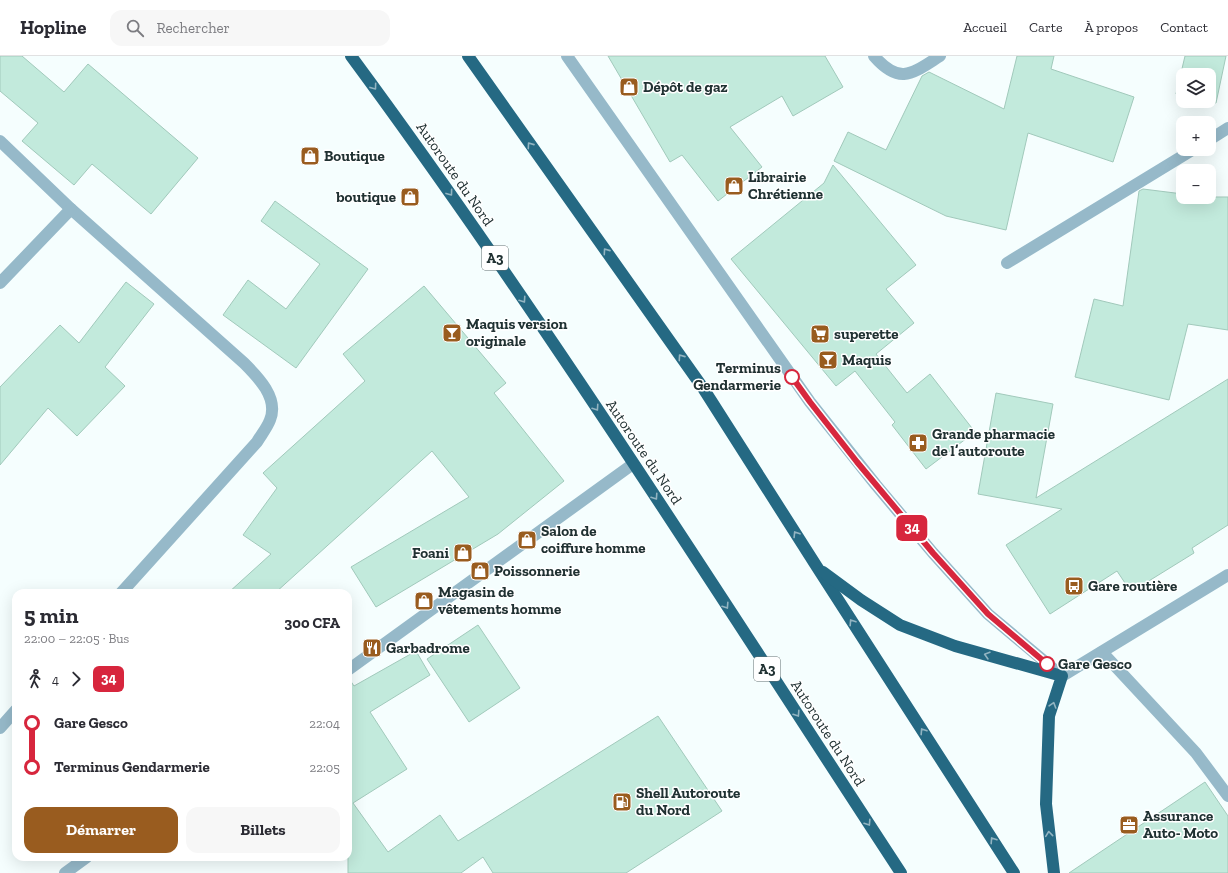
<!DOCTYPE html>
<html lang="fr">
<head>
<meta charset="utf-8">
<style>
  :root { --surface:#fff; --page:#f7f7f7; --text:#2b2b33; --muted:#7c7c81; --line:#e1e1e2; --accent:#995c1f }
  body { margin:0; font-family:"Zilla Slab",serif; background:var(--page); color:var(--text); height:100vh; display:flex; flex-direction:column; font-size:15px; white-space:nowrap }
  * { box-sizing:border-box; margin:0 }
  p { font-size:13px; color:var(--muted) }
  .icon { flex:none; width:22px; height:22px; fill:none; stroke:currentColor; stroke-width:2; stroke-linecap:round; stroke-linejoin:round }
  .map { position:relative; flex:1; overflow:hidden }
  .panel { position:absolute; left:12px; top:533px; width:340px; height:272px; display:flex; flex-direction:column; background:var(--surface); border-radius:12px; box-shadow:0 4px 16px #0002 }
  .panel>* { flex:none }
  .badge { padding:0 8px; border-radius:6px; font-size:14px; line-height:26px }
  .fabs { position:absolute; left:1176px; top:12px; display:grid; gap:8px }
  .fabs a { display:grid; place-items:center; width:40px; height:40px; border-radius:8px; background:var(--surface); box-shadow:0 4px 16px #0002; font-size:20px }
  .map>.badge { position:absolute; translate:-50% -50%; box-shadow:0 0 0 2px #fff }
  .legs { display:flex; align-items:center; gap:6px; height:44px; padding:0 12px; font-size:13px }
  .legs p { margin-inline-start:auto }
  .head { display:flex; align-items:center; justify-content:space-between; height:68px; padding:0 12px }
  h1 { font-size:22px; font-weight:700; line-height:30px }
  .button { display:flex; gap:8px; margin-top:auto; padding:8px 12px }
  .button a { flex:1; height:46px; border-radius:12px; background:var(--accent); color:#fff; font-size:16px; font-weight:700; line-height:46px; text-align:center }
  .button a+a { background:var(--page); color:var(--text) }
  ul { padding:0 12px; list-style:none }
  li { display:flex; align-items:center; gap:14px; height:44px; font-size:15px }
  li i { display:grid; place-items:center; width:6px; height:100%; margin:0 5px; background:currentColor }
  li i::after { content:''; width:10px; height:10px; margin:-5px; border:3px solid; border-radius:50%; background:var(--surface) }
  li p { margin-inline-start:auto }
  li:first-child i { background:linear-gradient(#0000 50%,currentColor 0) }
  li:last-child i { background:linear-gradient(currentColor 50%,#0000 0) }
  header { display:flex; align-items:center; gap:24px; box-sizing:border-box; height:56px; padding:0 20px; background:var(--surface); border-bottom:1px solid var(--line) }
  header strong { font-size:19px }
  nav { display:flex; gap:22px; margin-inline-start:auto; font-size:14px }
  .search { width:280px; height:36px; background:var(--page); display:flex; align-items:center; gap:10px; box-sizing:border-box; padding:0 14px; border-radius:12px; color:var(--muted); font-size:15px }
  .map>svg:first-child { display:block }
  .building { fill:#c2eadc; stroke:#a1c9bb }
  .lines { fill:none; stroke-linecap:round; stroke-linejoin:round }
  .minor { stroke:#96b9c9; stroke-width:12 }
  .highway { stroke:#256983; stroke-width:12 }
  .oneway { stroke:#92b4c1 }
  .line-1-casing { stroke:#fff; stroke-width:9 }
  .line-1 { stroke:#d7263d; stroke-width:6 }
  .stop-1-dot { fill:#fff; stroke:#d7263d; stroke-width:2 }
  .labels { text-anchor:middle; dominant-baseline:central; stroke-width:3; stroke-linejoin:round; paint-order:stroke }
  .shield { fill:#fff; stroke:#636f70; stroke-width:1 }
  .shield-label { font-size:14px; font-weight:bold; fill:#203132 }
  .poi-label { font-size:15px; font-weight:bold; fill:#203132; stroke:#fff; text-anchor:start }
  .street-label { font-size:15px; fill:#203132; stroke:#fff }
  .stop-label { font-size:15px; font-weight:bold; fill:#203132; stroke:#fff; text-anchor:end }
</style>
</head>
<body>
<header>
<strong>Hopline</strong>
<div class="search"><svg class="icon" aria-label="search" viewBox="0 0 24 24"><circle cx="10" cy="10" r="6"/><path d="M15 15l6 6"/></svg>Rechercher</div>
<nav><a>Accueil</a><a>Carte</a><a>À propos</a><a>Contact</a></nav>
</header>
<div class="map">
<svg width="1228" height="817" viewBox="0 0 1228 817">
  <rect width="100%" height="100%" fill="#f5fefe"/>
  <g class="building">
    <path d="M0 0H22L64 36 88 8 198 102 151 158 92 108 74 129 22 85 38 67 0 35Z"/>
    <path d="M608 0H825L843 31 793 60 782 40 730 71 762 111 718 145 682 99 670 106Z"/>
    <path d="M1017 0H1054L1051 13 1134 41 1113 106 1028 77 1006 174 946 160 834 105 848 76 886 94 922 20 929 16 1004 53Z"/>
    <path d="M1185 0H1226L1216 47 1207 45H1209V19H1183V39L1176 38Z"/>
    <path d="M833 109 916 209 886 233 914 267 876 298 907 337 930 318 975 376 926 413 892 369 895 366 855 315 836 330 731 203 824 127Z"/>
    <path d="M1143 133 1183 138V141H1228V274L1188 268 1169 344 1075 321 1094 243 1123 250 1139 135Z"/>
    <path d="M275 145 368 213 296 312 223 259 248 224 286 253 320 208 261 165Z"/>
    <path d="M126 226 154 248 105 311 125 330 77 380 48 352 0 409V331L60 269 79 287Z"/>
    <path d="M424 230 506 327 494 337 564 425 498 478 376 551 351 511 469 441 432 395 275 537H228L271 498 243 479 277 432 263 417 365 325 343 298Z"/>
    <path d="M1228 323V469L1192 492 1194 497 1131 536 1117 515 1050 558 1006 489 1062 453 978 438 996 337 1053 348 1036 442Z"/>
    <path d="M478 569 520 632 469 666 427 603Z"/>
    <path d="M416 595 430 619 370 656 407 713 353 747 388 796 440 759 458 785 658 660 722 755 626 817H493L483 801 461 817H348V621L354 630Z"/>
    <path d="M1205 726 1228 760V817H1069Z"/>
  </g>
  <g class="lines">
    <g class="minor">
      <path d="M567 0 810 346 876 429 933 497 988 558 1062 620 1228 519"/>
      <path d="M874 0C900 30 913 17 940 0"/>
      <path d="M1209 84 1228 72"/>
      <path d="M0 85 71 153 244 307C258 321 279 342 270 364 267 372 261 379 257 386L121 537"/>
      <path d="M1007 207 1194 93"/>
      <path d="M0 227 71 153"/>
      <path d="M1102 596 1196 697 1228 740"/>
      <path d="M348 614 633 408"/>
      <path d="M0 672 16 654"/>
      <path d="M65 817 87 801"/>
    </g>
    <g class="highway">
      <path d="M351 0C546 264 721 542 901 817"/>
      <path d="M468 0 703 332 817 511 1014 817"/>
      <path d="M823 516 861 544 900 569 955 590 1062 620 1049 660 1046 748 1054 817"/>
    </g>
  </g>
  <defs><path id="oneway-chevron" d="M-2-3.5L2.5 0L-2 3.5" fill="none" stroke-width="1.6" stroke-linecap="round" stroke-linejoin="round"/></defs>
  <g class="oneway">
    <use href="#oneway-chevron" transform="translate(374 31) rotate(54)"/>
    <use href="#oneway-chevron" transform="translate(530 89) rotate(-125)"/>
    <use href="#oneway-chevron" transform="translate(450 137) rotate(54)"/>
    <use href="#oneway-chevron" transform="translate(606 195) rotate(-125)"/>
    <use href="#oneway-chevron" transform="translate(523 244) rotate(56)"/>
    <use href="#oneway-chevron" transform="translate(681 301) rotate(-125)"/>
    <use href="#oneway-chevron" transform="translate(596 352) rotate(56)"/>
    <use href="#oneway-chevron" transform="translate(655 441) rotate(56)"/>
    <use href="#oneway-chevron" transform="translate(796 478) rotate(-122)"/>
    <use href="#oneway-chevron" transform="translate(726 550) rotate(57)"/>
    <use href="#oneway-chevron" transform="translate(852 566) rotate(-123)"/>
    <use href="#oneway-chevron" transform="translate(987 599) rotate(-164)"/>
    <use href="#oneway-chevron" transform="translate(1053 649) rotate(-73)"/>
    <use href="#oneway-chevron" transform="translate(797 658) rotate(57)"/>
    <use href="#oneway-chevron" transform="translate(923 675) rotate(-123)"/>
    <use href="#oneway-chevron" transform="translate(868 767) rotate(57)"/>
    <use href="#oneway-chevron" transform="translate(1049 778) rotate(-96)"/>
    <use href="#oneway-chevron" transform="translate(993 784) rotate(-123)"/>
  </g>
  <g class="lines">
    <defs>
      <path id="line-1" d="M792 321 810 346 857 406 933 497 988 558 1047 608"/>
    </defs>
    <use href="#line-1" class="line-1-casing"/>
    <use href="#line-1" class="line-1"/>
  </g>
  <defs>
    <symbol id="shop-square" viewBox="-11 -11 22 22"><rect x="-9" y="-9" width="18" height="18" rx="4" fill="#995c1f" stroke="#fff"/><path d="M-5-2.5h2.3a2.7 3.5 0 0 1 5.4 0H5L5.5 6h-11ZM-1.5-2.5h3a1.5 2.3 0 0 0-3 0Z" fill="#fff"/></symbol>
    <symbol id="bar-square" viewBox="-11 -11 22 22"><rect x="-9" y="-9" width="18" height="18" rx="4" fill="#995c1f" stroke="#fff"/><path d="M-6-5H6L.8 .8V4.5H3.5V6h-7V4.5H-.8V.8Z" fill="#fff"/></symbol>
    <symbol id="supermarket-square" viewBox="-11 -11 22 22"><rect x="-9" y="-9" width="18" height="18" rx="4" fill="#995c1f" stroke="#fff"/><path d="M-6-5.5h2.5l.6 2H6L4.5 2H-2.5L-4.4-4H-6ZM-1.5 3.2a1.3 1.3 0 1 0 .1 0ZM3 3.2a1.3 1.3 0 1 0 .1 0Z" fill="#fff"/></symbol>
    <symbol id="pharmacy-square" viewBox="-11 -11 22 22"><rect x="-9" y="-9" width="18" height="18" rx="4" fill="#995c1f" stroke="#fff"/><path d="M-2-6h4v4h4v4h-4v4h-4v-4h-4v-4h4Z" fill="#fff"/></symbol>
    <symbol id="bus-square" viewBox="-11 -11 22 22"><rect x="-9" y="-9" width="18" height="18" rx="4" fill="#995c1f" stroke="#fff"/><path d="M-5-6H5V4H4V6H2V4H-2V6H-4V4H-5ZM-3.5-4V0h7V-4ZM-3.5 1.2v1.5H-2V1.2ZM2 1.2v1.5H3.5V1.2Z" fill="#fff"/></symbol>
    <symbol id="restaurant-square" viewBox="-11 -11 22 22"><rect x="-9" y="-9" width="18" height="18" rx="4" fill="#995c1f" stroke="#fff"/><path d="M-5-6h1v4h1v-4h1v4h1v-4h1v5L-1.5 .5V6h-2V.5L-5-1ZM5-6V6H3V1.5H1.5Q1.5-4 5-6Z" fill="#fff"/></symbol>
    <symbol id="fuel-square" viewBox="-11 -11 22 22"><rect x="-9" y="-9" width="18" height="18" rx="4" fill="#995c1f" stroke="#fff"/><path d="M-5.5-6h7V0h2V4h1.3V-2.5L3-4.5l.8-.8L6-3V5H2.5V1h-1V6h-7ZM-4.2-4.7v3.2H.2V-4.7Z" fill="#fff"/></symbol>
    <symbol id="office-square" viewBox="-11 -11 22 22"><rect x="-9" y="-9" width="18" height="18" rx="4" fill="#995c1f" stroke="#fff"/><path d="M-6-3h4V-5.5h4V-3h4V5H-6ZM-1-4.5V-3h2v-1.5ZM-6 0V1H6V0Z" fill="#fff"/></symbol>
  </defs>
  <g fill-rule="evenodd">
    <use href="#shop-square" x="618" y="20" width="22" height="22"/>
    <use href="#shop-square" x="299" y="89" width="22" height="22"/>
    <use href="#shop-square" x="723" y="119" width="22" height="22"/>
    <use href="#shop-square" x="399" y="130" width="22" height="22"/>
    <use href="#bar-square" x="441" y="266" width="22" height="22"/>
    <use href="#supermarket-square" x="809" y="267" width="22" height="22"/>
    <use href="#bar-square" x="817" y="293" width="22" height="22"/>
    <use href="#pharmacy-square" x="907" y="376" width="22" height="22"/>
    <use href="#shop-square" x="516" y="473" width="22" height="22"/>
    <use href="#shop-square" x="452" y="486" width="22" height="22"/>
    <use href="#shop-square" x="469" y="504" width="22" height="22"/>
    <use href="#bus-square" x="1063" y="519" width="22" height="22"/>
    <use href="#shop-square" x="413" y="534" width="22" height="22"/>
    <use href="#restaurant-square" x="361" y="581" width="22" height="22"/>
    <use href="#fuel-square" x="611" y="735" width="22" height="22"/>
    <use href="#office-square" x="1118" y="758" width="22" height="22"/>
  </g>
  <g class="stop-1-dot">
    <circle cx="792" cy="321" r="7"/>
    <circle cx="1047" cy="608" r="7"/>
  </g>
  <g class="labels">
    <g class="shield">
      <rect x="482" y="190" width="26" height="24" rx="3"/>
      <rect x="754" y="601" width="26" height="24" rx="3"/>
    </g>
    <g class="shield-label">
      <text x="495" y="202">A3</text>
      <text x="767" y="613">A3</text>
    </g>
    <g class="poi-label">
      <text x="643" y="31">Dépôt de gaz</text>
      <text x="324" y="100">Boutique</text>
      <text x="748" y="121">Librairie<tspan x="748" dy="17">Chrétienne</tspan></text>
      <text x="396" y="141" text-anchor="end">boutique</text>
      <text x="466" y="268">Maquis version<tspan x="466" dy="17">originale</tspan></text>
      <text x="834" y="278">superette</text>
      <text x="842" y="304">Maquis</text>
      <text x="932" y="378">Grande pharmacie<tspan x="932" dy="17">de l’autoroute</tspan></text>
      <text x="541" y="475">Salon de<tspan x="541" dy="17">coiffure homme</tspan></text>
      <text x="449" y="497" text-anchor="end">Foani</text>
      <text x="494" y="515">Poissonnerie</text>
      <text x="1088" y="530">Gare routière</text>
      <text x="438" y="536">Magasin de<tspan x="438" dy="17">vêtements homme</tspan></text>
      <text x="386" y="592">Garbadrome</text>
      <text x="636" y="737">Shell Autoroute<tspan x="636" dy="17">du Nord</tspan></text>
      <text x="1143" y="760">Assurance<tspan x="1143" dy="17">Auto- Moto</tspan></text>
    </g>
    <g class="street-label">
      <text transform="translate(455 118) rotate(55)">Autoroute du Nord</text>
      <text transform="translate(644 396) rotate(56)">Autoroute du Nord</text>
      <text transform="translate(828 677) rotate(57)">Autoroute du Nord</text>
    </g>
    <g class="stop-label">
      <text x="781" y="312">Terminus<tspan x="781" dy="17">Gendarmerie</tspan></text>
      <text x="1058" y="608" text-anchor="start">Gare Gesco</text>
    </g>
  </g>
</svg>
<div class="fabs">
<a><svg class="icon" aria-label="layers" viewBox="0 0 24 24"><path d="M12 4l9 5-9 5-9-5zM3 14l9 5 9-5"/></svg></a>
<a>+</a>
<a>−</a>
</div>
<b class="badge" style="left:912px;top:472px;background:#d7263d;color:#fff">34</b>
<section class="panel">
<div class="head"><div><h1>5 min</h1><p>22:00 – 22:05 · Bus</p></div><b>300 CFA</b></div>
<div class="legs"><svg class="icon" aria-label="walk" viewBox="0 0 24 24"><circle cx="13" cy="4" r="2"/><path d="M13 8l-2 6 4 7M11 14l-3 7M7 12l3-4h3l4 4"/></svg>4<svg class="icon" aria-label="forward" viewBox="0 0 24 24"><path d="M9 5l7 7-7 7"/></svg><b class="badge" style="background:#d7263d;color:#fff">34</b></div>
<ul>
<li><i style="color:#d7263d"></i><b>Gare Gesco</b><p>22:04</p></li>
<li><i style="color:#d7263d"></i><b>Terminus Gendarmerie</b><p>22:05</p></li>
</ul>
<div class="button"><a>Démarrer</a><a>Billets</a></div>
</section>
</div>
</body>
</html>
